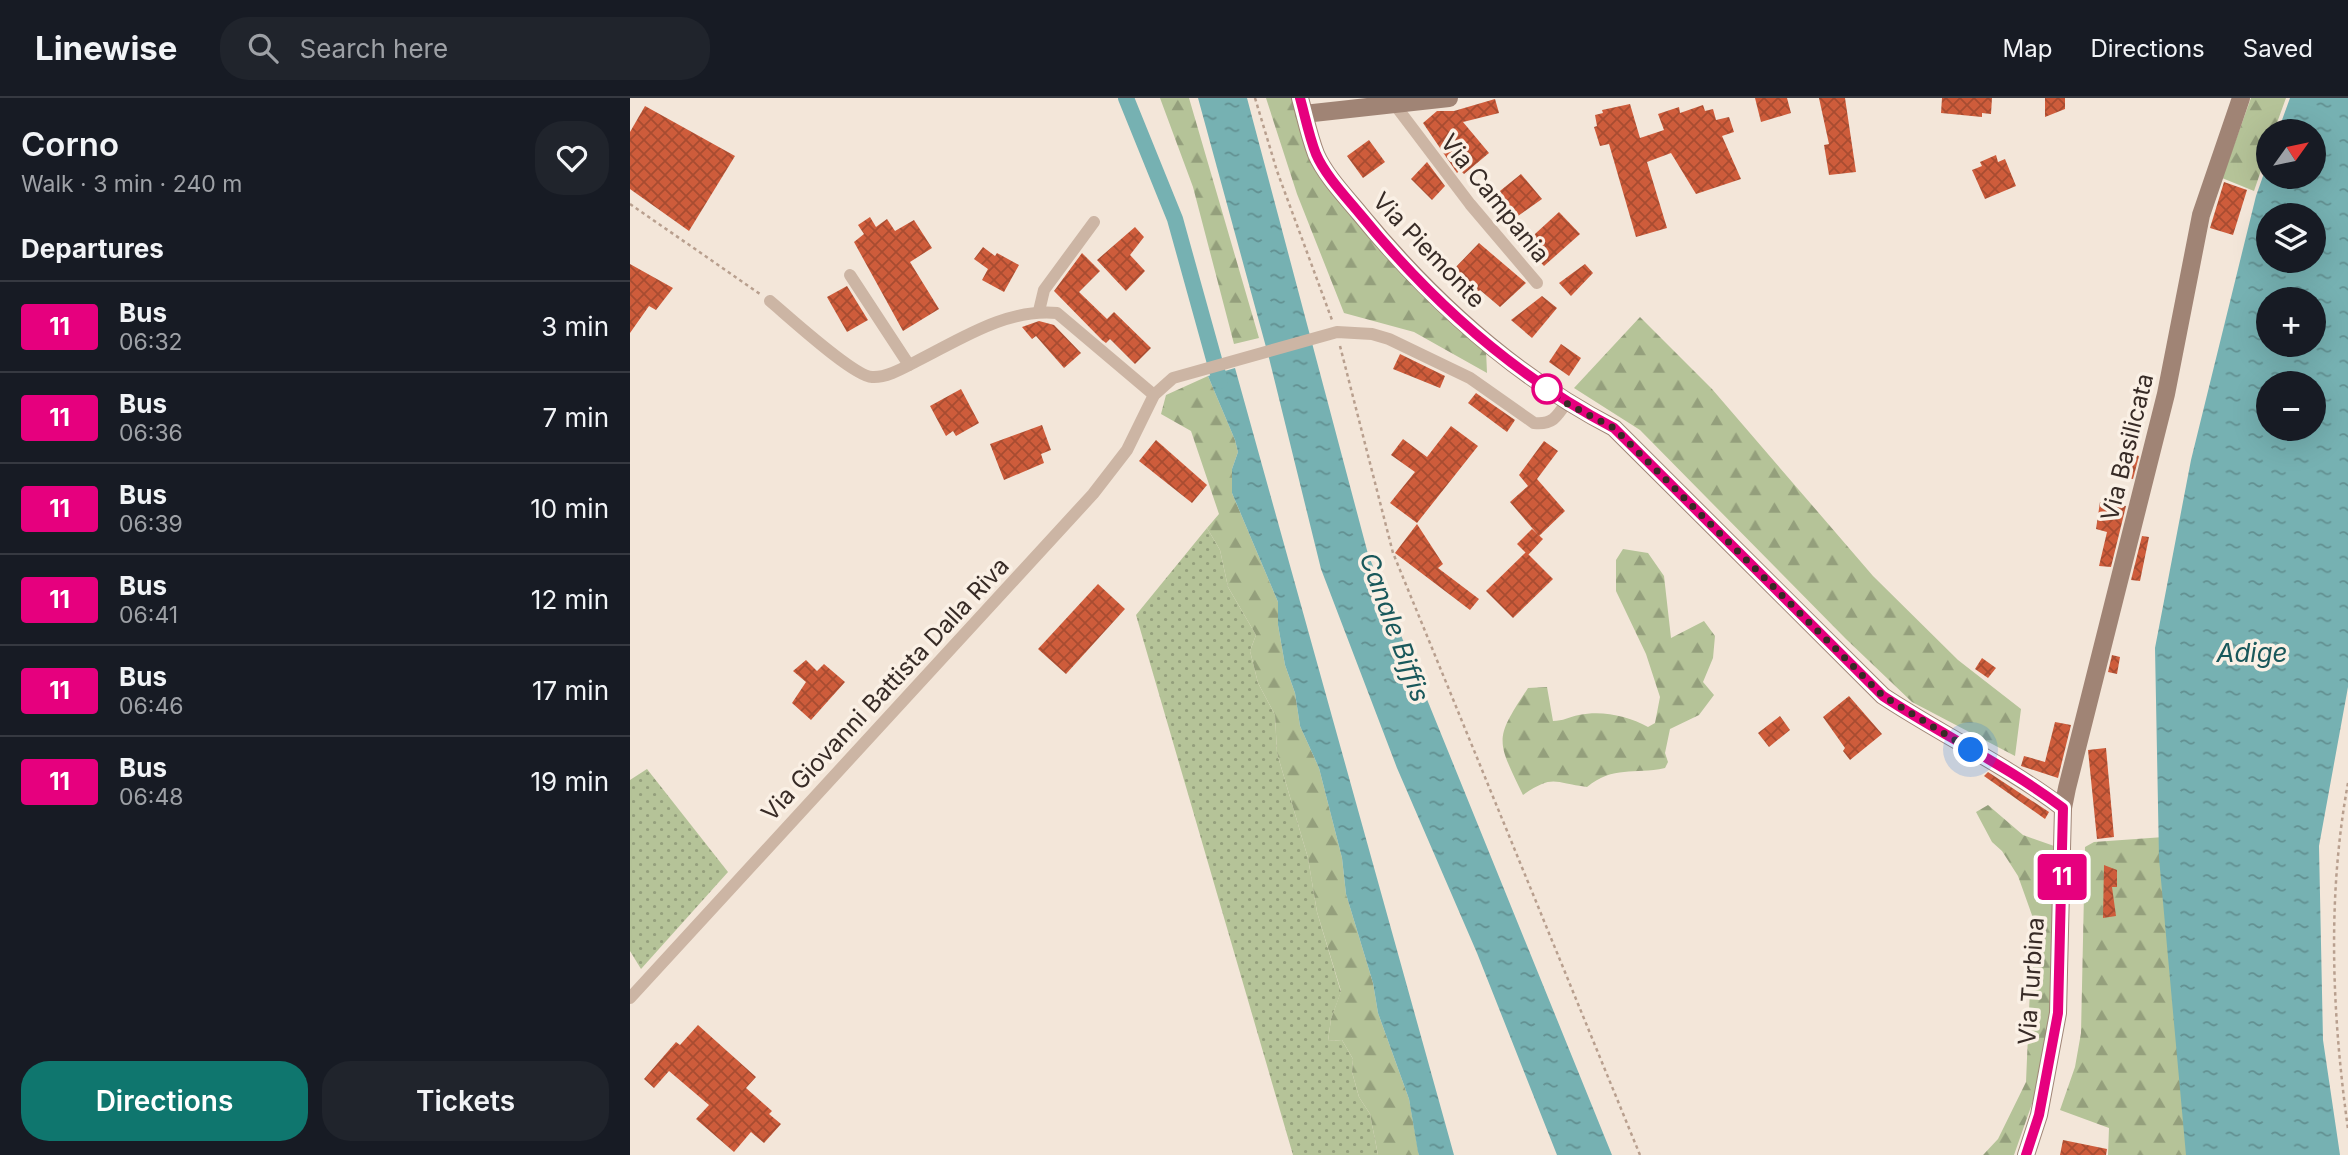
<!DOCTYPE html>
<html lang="en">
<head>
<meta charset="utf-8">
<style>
  :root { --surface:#171b24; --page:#20242c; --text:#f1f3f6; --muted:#9ea1a6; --line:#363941; --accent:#0f766e }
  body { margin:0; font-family:Inter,sans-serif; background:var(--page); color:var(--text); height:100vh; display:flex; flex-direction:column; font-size:26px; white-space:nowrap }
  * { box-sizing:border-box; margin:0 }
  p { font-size:23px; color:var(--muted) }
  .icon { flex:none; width:38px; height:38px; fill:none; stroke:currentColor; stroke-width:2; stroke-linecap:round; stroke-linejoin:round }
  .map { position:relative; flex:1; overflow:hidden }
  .panel { display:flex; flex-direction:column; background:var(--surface); width:630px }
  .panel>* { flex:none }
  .badge { padding:0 14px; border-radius:5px; font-size:24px; line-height:46px }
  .needle { width:46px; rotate:57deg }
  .buttons { position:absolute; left:1626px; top:21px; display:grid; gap:14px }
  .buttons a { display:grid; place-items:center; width:70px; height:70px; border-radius:50%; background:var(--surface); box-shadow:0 7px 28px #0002; font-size:35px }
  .you { position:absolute; width:35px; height:35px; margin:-18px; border:5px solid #fff; border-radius:50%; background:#1a73e8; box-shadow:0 0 0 10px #1a73e833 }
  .map>.badge { position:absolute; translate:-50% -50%; box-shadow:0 0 0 4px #fff }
  h2 { padding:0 21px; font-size:26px; line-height:63px }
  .round { display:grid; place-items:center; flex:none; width:74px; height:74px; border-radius:28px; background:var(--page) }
  .headline { display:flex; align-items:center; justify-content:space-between; height:119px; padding:0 21px }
  h1 { font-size:33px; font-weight:600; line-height:52px }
  .action { display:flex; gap:14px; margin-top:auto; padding:14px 21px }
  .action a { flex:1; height:80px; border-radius:28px; background:var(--accent); color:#fff; font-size:28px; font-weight:600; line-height:80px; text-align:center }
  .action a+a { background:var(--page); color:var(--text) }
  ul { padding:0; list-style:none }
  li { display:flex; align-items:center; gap:21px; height:91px; padding:0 21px; border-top:2px solid var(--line) }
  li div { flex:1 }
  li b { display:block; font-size:26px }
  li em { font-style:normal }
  li .badge { min-width:77px; font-weight:700; text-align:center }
  header { display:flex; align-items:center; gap:42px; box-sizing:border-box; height:98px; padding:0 35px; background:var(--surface); border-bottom:2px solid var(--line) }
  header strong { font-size:33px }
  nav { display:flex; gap:38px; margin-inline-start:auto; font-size:24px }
  .search { width:490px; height:63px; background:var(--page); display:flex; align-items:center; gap:18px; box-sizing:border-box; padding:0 24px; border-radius:28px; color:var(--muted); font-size:26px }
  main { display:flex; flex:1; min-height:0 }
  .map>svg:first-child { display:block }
  .grass { fill:url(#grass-dots) }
  .forest { fill:url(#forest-firs) }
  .water { fill:url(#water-ripples); fill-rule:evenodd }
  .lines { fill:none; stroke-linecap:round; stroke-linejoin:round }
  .canal { stroke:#76b1b2; stroke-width:16 }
  .building { fill:url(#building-cross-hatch) }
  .path { stroke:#b89f8e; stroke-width:2.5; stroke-dasharray:3.5 3.5; stroke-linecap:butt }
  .street { stroke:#ccb5a4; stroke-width:12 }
  .secondary { stroke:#a08475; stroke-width:18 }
  .line-casing { stroke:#fff; stroke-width:16 }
  .line { stroke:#e6007e; stroke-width:10 }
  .walk { stroke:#372b26; stroke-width:7; stroke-dasharray:0 12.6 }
  .stop-dot { fill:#fff; stroke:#e6007e; stroke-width:3.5 }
  .labels { text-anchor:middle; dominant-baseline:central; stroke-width:7; stroke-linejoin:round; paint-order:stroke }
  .street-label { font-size:24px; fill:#372b26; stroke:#faf0e5 }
  .water-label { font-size:26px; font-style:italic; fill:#19585b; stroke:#faf0e5 }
</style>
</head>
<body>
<header>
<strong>Linewise</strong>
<div class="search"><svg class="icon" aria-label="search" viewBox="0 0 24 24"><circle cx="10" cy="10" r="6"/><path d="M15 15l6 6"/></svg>Search here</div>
<nav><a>Map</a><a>Directions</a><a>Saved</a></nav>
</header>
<main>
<section class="panel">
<div class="headline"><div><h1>Corno</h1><p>Walk · 3 min · 240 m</p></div><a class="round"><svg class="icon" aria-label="heart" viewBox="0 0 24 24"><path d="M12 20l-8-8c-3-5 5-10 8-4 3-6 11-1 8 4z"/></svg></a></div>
<h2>Departures</h2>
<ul>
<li><span class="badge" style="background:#e6007e;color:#fff">11</span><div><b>Bus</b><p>06:32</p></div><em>3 min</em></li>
<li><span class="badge" style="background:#e6007e;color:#fff">11</span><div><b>Bus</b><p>06:36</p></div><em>7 min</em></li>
<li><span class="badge" style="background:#e6007e;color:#fff">11</span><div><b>Bus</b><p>06:39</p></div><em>10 min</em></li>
<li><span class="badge" style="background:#e6007e;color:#fff">11</span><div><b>Bus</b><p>06:41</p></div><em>12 min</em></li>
<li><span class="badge" style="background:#e6007e;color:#fff">11</span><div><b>Bus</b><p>06:46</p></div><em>17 min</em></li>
<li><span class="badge" style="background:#e6007e;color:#fff">11</span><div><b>Bus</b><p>06:48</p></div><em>19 min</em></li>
</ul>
<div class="action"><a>Directions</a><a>Tickets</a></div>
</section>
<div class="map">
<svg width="1718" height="1057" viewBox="0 0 1718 1057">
  <defs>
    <pattern id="grass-dots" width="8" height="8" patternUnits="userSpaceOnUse" patternTransform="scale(1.75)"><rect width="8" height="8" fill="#b5c398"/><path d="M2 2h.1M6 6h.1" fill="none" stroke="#949f7c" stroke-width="1.8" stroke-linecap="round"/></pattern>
    <pattern id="forest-firs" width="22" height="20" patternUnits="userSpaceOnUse" patternTransform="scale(1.75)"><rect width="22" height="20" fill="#b5c398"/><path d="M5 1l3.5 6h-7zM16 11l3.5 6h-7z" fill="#949f7c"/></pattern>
    <pattern id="water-ripples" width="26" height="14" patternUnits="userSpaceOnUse" patternTransform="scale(1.75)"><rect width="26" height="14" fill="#76b1b2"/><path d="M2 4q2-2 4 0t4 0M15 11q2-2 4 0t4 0" fill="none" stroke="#629091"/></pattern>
    <pattern id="building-cross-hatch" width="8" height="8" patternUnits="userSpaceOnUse" patternTransform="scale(1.75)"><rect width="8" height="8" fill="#ce5c3b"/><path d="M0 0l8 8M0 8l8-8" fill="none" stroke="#a84c31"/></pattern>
  </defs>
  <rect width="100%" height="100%" fill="#f3e6d9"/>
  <g class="grass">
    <path d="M577 430 590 452 598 489 626 537 620 553 628 585 645 617 647 655 678 760 687 814 711 894 701 921 698 943 712 942 723 961 722 974 729 999 740 1016 748 1057H663L506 517Z"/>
    <path d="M17 671 98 774 11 871 0 853V682Z"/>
  </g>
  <g class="forest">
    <path d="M530 0H559L629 240 604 246 563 89Z"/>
    <path d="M636 0H662L682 62 856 252 857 275 784 234 714 215 667 96Z"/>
    <path d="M1621 0H1656L1644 33H1638V52L1624 93 1592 80Z"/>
    <path d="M1010 219 1082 291 1243 478 1328 562 1391 611 1385 658 1282 604 1216 541 1010 332 944 290Z"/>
    <path d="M578 278 605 342 608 354 602 371V395L648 504V527L655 567 665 595 670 628 689 670 712 760 716 796 743 885 748 915 779 1001 789 1057H748L740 1016 729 999 722 974 723 961 712 942 698 943 701 921 711 893 687 814 678 760 647 655 645 617 628 585 620 553 626 537 598 489 590 452 577 430 589 416 561 333 531 316 536 297Z"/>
    <path d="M993 451 1018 455 1034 478 1041 540 1074 523 1085 538 1083 560 1073 584 1084 597 1069 617 1040 631 1035 655 1038 664 1035 670C1003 677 984 667 957 689 923 685 924 676 893 697 866 641 864 642 898 590L917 589 923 623C933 623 939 619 949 617 972 612 998 618 1018 629L1025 625 1030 599 1016 556 986 493V462Z"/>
    <path d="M1358 707 1393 737 1427 749 1418 960 1384 1057H1353L1368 1041 1396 984 1403 820 1388 778 1372 753 1362 744 1346 714Z"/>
    <path d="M1534 739 1598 1057H1478L1479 1030 1430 1012 1445 969 1451 935 1455 749 1464 744Z"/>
  </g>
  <g class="water">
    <path d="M568 0H617L738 456 982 1057H927L847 855 767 670 691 471 639 260Z"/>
    <path d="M1660 0H1718V589L1689 748 1693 942 1710 1057H1556L1529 760 1525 550 1561 362 1626 98 1638 64V79H1684V33H1648ZM1684 117V163H1638V117ZM1638 201H1684V247H1638ZM1638 285H1684V331H1638Z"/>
    <path d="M605 270 824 1057H789L788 1054 779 1001 748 915 743 885 716 796 712 760 689 670 670 628 665 595 655 567 648 527V504L602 395V371L608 354 605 342 578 278Z"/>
  </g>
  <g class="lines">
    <path class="canal" d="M496 0 545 121 590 283"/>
  </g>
  <g class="building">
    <path d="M1125 0H1157L1161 15 1131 24Z"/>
    <path d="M1189 0H1215L1226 74 1199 77 1194 47 1199 46Z"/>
    <path d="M1312 0H1362L1361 16 1352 15V19L1311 15Z"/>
    <path d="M1415 0H1435V11L1415 19Z"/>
    <path d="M865 1 869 15 833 24 859 55 834 76 830 72 827 75 793 25 807 13H824Z"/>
    <path d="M1000 6 1010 40 1034 32 1028 16 1049 9 1050 15 1073 7 1075 13 1083 11 1086 22 1099 19 1104 34 1092 38 1111 81 1066 96 1041 55 1017 64 1037 130 1006 139 979 46 970 48 964 29 967 28 965 17 973 15 972 12Z"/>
    <path d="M15 8 105 58 59 133 0 91V34Z"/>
    <path d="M739 42 755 64 733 80 717 58Z"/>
    <path d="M1366 57 1368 64 1375 61 1386 88 1355 101 1342 72 1352 68 1350 64Z"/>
    <path d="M797 64 815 88 802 102 781 81Z"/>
    <path d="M891 76 912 101 881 123 865 97Z"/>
    <path d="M1594 84 1617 92 1603 137 1580 130Z"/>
    <path d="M929 114 950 136 914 168 894 146Z"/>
    <path d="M240 119 246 129 257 121 265 133 284 122 302 150 280 164 309 211 273 233 224 144 234 136 228 127Z"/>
    <path d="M505 129 514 139 500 157 515 173 496 193 467 162Z"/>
    <path d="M849 145 896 185 870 209 850 192 846 196 822 173Z"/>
    <path d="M353 149 365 158 367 155 389 167 374 194 352 182 358 171 344 161Z"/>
    <path d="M452 155 470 173 449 194 477 221 484 214 521 250 505 266 480 241 476 245 472 242 424 193Z"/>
    <path d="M0 166 43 190 26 212 19 208 0 235Z"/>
    <path d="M955 166 963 175 941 198 929 185Z"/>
    <path d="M217 188 238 222 217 234 197 199Z"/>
    <path d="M912 198 927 210 902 240 881 222Z"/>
    <path d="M409 223 424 227 451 255 434 270 406 238 402 241 392 229Z"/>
    <path d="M931 246 951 260 939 278 919 264Z"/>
    <path d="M770 256 815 278 810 290 763 271Z"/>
    <path d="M331 291 349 325 326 338 323 333 316 338 300 308Z"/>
    <path d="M846 295 885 322 877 334 838 305Z"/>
    <path d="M412 327 421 352 411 356 414 365 374 382 360 346Z"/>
    <path d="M821 328 848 348 787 425 760 405 785 374 761 357 773 341 797 359Z"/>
    <path d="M526 342 577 387 562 405 509 363Z"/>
    <path d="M914 343 928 353 907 381 935 413 909 438 880 404 898 388 889 377Z"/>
    <path d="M1495 354 1509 358 1503 381 1490 379Z"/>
    <path d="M1470 404 1496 408 1481 469 1469 468 1477 434 1466 431Z"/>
    <path d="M787 426 813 466 808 470 849 501 840 512 765 455Z"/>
    <path d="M902 431 913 441 898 457 887 446Z"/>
    <path d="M1512 438 1519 439 1510 483 1501 482Z"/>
    <path d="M896 454 923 481 883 520 856 493Z"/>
    <path d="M468 486 495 511 436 576 408 551Z"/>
    <path d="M1482 557 1490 559 1487 576 1478 574Z"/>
    <path d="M1352 560 1366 570 1358 580 1345 571Z"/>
    <path d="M176 562 187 573 194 566 215 584 181 622 162 605 176 584 163 573Z"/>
    <path d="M1219 598 1252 636 1220 662 1213 653 1215 650 1193 619Z"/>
    <path d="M1150 618 1160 632 1139 649 1128 635Z"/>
    <path d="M1425 624 1441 627 1428 680 1391 668 1394 658 1415 664Z"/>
    <path d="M1476 650 1484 739 1467 741 1458 652Z"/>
    <path d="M1358 674 1419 714 1415 721 1354 678Z"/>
    <path d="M1474 767 1487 772V789H1482L1486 818 1473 820Z"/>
    <path d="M68 927 126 979 116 990 142 1013 139 1016 151 1026 134 1045 121 1034 104 1054 66 1021 79 1007 39 973 24 990 14 981 46 944 50 947Z"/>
    <path d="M1433 1042 1477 1051 1476 1057H1430Z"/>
  </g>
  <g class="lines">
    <g class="path">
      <path d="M625 0 647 73 702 222"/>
      <path d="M0 106 130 196"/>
      <path d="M710 248 763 455 1010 1057"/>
      <path d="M1718 685C1697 799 1702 916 1718 1031"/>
    </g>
    <g class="street">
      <path d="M765 7 840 106 907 185"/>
      <path d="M220 177 279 267"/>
      <path d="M140 203C158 218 223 278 242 279 257 280 275 269 287 263 331 241 377 210 427 215L524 297"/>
      <path d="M409 213 414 192 464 124"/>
      <path d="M0 900 463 396 497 352 524 297 543 280 707 234 742 236 759 241 840 280 904 325C922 327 927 319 936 305"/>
    </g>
    <g class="secondary">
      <path d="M670 0C675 18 679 38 686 56 695 77 716 99 730 116 801 202 885 279 984 330L1253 598C1312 637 1376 667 1433 710"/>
      <path d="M674 16 819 0"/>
      <path d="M1396 1057 1409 1017 1428 915 1433 710 1437 690 1536 296 1571 117 1611 0"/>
    </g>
  </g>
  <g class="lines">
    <defs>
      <path id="line" d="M670 0C675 18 679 38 686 56 695 77 716 99 730 116 800 202 886 279 984 330L1253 598C1312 637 1376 667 1433 710L1428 915 1409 1017 1396 1057"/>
    </defs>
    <use href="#line" class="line-casing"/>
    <use href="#line" class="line"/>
    <path class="walk" d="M917 291 936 305 984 330 1253 598 1341 652"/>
  </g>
  <circle class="stop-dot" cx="917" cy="291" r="14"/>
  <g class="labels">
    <g class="street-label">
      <text transform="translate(865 100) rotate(51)">Via Campania</text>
      <text transform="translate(799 152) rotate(46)">Via Piemonte</text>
      <text transform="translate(1497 349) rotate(-76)">Via Basilicata</text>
      <text transform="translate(255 591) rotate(-47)">Via Giovanni Battista Dalla Riva</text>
      <text transform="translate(1401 883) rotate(-86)">Via Turbina</text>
    </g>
    <g class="water-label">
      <text transform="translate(765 529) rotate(70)">Canale Biffis</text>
      <text x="1622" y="554">Adige</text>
    </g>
  </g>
</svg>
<div class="buttons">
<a><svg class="needle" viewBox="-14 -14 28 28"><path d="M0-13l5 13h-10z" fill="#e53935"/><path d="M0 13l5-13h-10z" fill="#9ea1a6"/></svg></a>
<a><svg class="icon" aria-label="layers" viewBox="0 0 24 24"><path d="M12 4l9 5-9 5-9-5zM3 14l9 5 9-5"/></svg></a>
<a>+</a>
<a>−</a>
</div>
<div class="you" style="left:1341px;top:652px"></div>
<b class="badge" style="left:1432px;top:779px;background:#e6007e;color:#fff">11</b>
</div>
</main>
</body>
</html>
